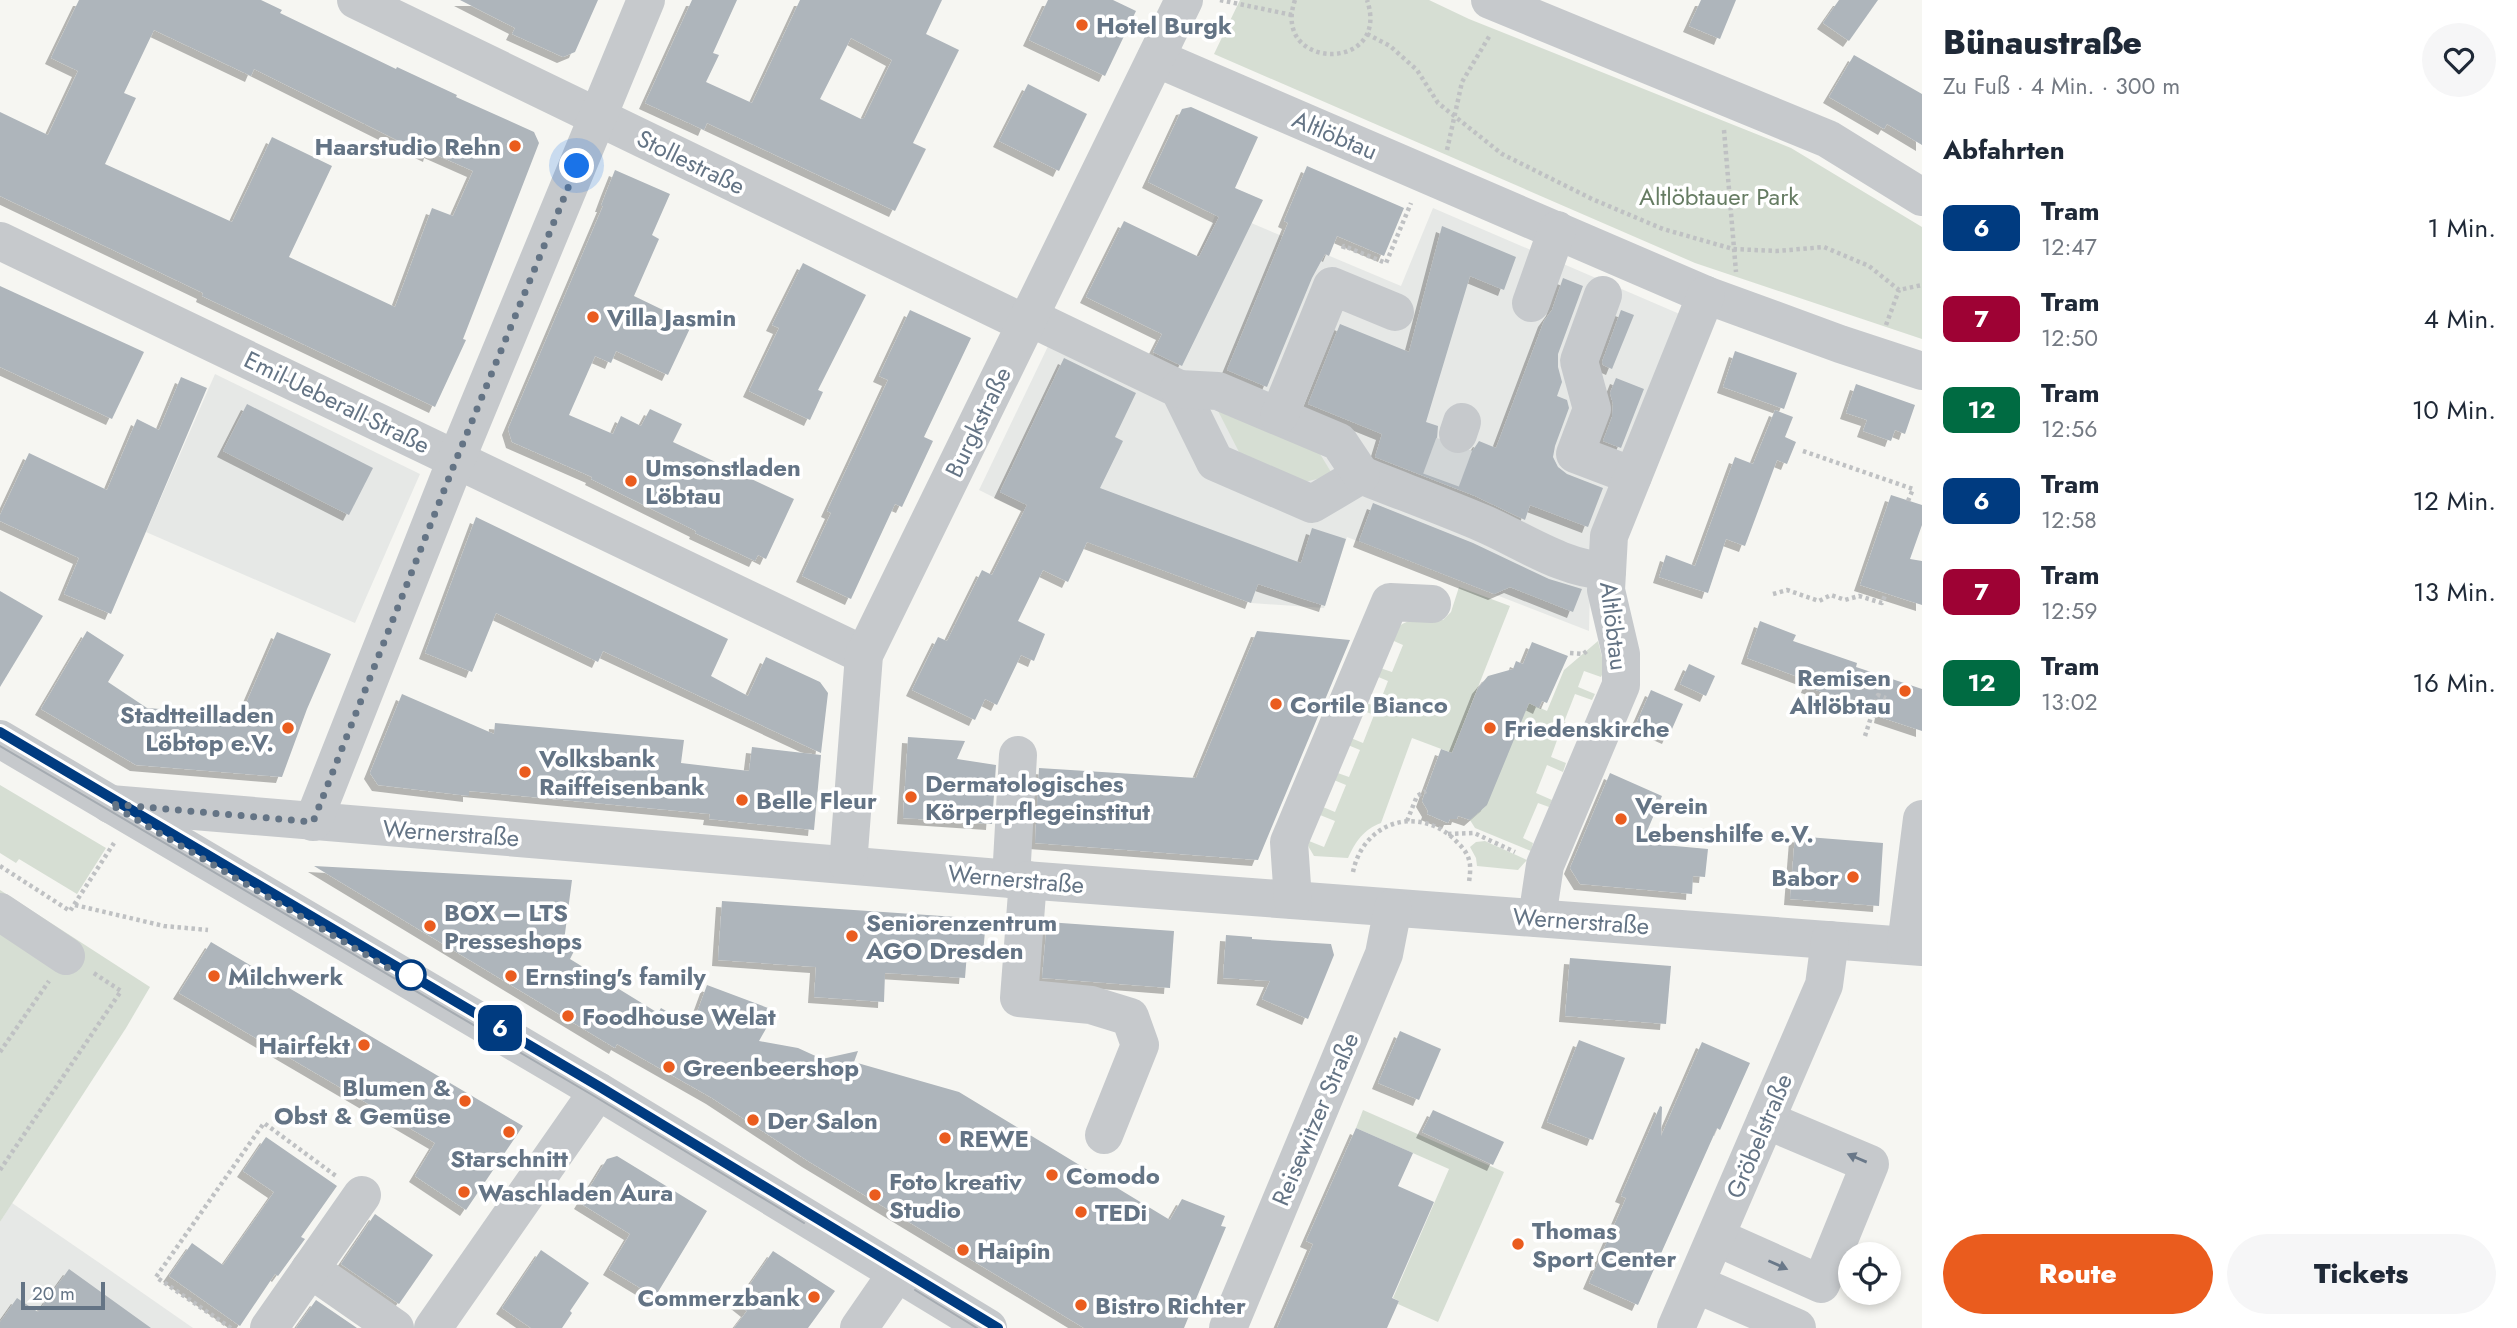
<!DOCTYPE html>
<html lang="de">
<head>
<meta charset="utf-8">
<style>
  :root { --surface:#fff; --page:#f6f6f7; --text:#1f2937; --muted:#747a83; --accent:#ea5c1e }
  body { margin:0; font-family:Jost,sans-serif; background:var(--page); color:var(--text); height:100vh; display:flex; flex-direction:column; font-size:26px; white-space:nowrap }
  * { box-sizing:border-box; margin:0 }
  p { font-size:23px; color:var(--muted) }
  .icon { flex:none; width:38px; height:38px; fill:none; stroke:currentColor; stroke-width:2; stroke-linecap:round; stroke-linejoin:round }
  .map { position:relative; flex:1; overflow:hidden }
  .side { display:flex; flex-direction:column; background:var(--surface); width:595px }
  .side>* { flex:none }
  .badge { padding:0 14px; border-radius:10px; font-size:24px; line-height:46px }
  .tools { position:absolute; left:1838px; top:1242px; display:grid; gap:14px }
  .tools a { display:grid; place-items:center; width:63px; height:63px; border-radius:50%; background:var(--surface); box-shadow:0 4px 10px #0003; font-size:35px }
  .scale { position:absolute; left:21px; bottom:18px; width:84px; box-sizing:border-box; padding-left:7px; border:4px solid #647485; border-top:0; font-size:19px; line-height:24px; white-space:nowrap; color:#647485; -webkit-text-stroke:5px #fff; paint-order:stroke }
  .you { position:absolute; width:35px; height:35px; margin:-18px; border:5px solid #fff; border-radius:50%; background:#1a73e8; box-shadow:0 0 0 10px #1a73e833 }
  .map>.badge { position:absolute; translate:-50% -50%; box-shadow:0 0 0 4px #fff }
  h2 { padding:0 21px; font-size:26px; line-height:63px }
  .round { display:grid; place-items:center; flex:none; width:74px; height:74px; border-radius:37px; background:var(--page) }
  .headline { display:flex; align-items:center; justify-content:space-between; height:119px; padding:0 21px }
  h1 { font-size:33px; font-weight:800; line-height:52px }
  .action { display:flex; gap:14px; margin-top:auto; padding:14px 21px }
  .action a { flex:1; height:80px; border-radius:42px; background:var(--accent); color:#fff; font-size:28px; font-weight:800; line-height:80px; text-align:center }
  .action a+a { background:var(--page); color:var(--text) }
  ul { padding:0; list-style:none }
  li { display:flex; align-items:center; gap:21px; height:91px; padding:0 21px }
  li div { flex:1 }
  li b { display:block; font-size:26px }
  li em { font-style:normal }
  li .badge { min-width:77px; font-weight:700; text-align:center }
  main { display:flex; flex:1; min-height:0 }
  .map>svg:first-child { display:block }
  .built { fill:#e6e8e6 }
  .green { fill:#d6ded3 }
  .building { fill:#aeb5bb; fill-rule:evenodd; filter:url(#shadow) }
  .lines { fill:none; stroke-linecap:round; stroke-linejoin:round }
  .minor-tunnel { stroke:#d2d6d7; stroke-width:38; stroke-dasharray:38 19; stroke-linecap:butt }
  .path { stroke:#bfc1c3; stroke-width:4.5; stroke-dasharray:3.5 3.5; stroke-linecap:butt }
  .minor { stroke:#c6c9cc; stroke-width:38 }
  .tram { stroke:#a5abb1; stroke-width:2 }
  .oneway { fill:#697889 }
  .line-casing { stroke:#fff; stroke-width:16 }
  .line { stroke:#003b80; stroke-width:10 }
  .walk { stroke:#647485; stroke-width:7; stroke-dasharray:0 12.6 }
  .poi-dot { fill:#ea5c1e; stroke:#fff; stroke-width:2.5 }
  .stop-dot { fill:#fff; stroke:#003b80; stroke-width:3.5 }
  .labels { text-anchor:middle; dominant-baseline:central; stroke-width:7; stroke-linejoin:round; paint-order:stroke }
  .poi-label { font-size:24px; font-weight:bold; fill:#647485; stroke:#fff; text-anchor:start }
  .street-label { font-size:24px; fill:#647485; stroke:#fff }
  .park-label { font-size:24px; fill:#667c63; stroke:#fff }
</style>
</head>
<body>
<main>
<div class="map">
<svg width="1922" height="1328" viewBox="0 0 1922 1328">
  <defs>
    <filter id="shadow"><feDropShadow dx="-6" dy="6" stdDeviation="0" flood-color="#0004"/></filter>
  </defs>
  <rect width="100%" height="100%" fill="#f6f6f2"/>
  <g class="built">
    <path d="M1433 208 1682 315 1591 546 1589 631 1347 537 1324 608 1251 603 1078 539 979 490 1063 315 1153 357 1218 209 1401 286Z"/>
    <path d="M215 374 420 474 355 623 146 532Z"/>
    <path d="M12 1203 101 1264 193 1328H0V1222Z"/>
  </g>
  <g class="green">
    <path d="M1240 0H1429L1469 19 1791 148 1922 227V339L1695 263 1214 54Z"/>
    <path d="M1216 407 1317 449 1331 472 1329 476 1305 482 1240 454Z"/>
    <path d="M1459 587 1510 606 1452 753 1412 738 1381 823C1363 830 1356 841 1348 858L1314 856 1304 839 1324 847 1335 821 1315 813 1318 805 1335 812 1346 785 1329 778 1332 771 1349 777 1360 750 1343 743 1346 736 1363 743 1374 715 1357 708 1360 701 1378 707 1388 681 1371 674 1374 666 1392 672 1403 645 1387 638C1404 617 1417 618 1443 620L1451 612Z"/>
    <path d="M1598 641 1605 669 1601 677 1584 671 1578 687 1595 694 1592 700 1575 694 1564 722 1580 729 1578 735 1561 729 1551 757 1566 763 1563 772 1547 765 1536 793 1552 800 1549 807 1538 803 1523 838 1533 843 1531 851 1475 828 1470 820 1478 813 1529 703 1547 711 1564 670Z"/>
    <path d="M0 785 106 848 77 894 19 859 16 863 0 853Z"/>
    <path d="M1485 841 1527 860 1518 870 1477 866 1476 858 1470 847 1476 842Z"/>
    <path d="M0 890 150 987 126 1028 0 1222Z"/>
    <path d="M1363 1110 1504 1172 1438 1322 1398 1304 1399 1301 1393 1298 1449 1169 1356 1128Z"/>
  </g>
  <g class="building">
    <path d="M79 0H261L282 10 280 13 396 69 397 67 457 95 456 97 534 132 539 143 463 339 466 340 435 407 202 296 203 293 0 196V112L48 135 78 71 51 58ZM154 30 251 76 254 69 429 156 430 152 473 171 453 216 432 208 395 307 289 257 332 166 272 137 232 222 105 164 136 98 124 93Z"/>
    <path d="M460 0H598L575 52 563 57 512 34 515 28Z"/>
    <path d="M692 0H737L713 53 719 55 706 82 752 103 800 0H942L926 34 959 50 913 143 926 149 895 211 707 123 704 130 645 103ZM851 38 892 60 864 118 861 119 820 99Z"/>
    <path d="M1048 0H1113L1136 11 1105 76 1029 40Z"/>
    <path d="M1701 0H1736L1720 39 1689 26Z"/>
    <path d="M1839 0H1878L1849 41 1823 23Z"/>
    <path d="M1854 55 1922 94V145L1887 124 1884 129 1829 97Z"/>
    <path d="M1028 84 1087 114 1059 171 999 141Z"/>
    <path d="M1191 107 1258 137 1235 188 1263 200 1182 366 1153 352 1162 334 1086 297 1124 221 1199 257 1219 217 1148 182 1182 109Z"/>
    <path d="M1307 166 1404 208 1384 256 1337 236 1329 256 1325 254 1312 278 1267 387 1227 370 1288 223 1284 221Z"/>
    <path d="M615 170 670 194 652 235 659 239 634 296 692 324 668 375 616 351 611 363 595 356 569 415 613 434 621 416 641 426 650 409 682 424 673 442 794 499 766 559 758 555 755 561 695 533 696 531 591 479 592 477 512 442 508 429 603 206H601L607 190Z"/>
    <path d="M1442 226 1516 257 1504 290 1470 276 1426 422 1438 426 1437 439 1441 448 1450 454 1463 455 1473 450 1479 441 1496 448 1544 321 1552 310 1563 278 1583 286 1558 354V367L1562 382 1557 396 1567 400 1569 408 1555 446 1553 457 1558 467 1567 474 1603 488 1588 527 1530 505 1525 520 1475 496 1375 457 1382 434 1308 404 1340 324 1409 352Z"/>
    <path d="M803 263 866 295 818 390 823 392 810 420 749 391 779 328 772 325Z"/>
    <path d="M0 286 144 352 112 419 0 367Z"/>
    <path d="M910 310 971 338 924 437 933 441 902 507 895 504 851 599 802 576 831 513 827 511 888 380 879 376Z"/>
    <path d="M1621 310 1634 315 1612 369 1603 365 1602 362Z"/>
    <path d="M1735 351 1797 373 1784 409 1723 387Z"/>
    <path d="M1064 358 1136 393 1115 437 1123 441 1100 488 1301 563 1312 528 1346 539 1325 606 1258 584 1251 603 1087 542 1068 582 1043 570 1018 621 1045 634 1034 661 1021 655 997 705 985 699 975 720 912 690 938 637 947 641 982 570 992 575 1027 505 1000 492Z"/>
    <path d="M181 377 207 388 111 614 64 594 79 558 0 521V515L29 453 107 490 137 419 159 430Z"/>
    <path d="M1616 378 1644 389 1621 448 1603 441 1612 417 1613 404 1610 393Z"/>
    <path d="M1856 384 1915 405 1905 434 1895 430 1891 441 1863 431 1867 420 1846 413Z"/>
    <path d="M247 404 373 468 349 515 223 451Z"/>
    <path d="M1775 410 1793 417 1785 437 1796 442 1787 464 1777 460 1745 546 1726 539 1708 593 1659 577 1666 555 1695 566 1735 457 1753 464Z"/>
    <path d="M1891 495 1922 505V525L1910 559 1922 561V605L1860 585Z"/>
    <path d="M1373 503 1473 543 1549 579 1582 589 1573 612 1510 587 1494 594 1359 541Z"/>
    <path d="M476 517 728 639 711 676 748 696 766 657 820 682 828 693 821 753 603 651 598 662 496 613 472 672 425 653Z"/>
    <path d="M0 591 43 616 0 687Z"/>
    <path d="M1760 621 1796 635 1793 641 1857 663 1856 667 1922 689V731L1880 717 1881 712 1807 687 1809 681 1747 658Z"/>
    <path d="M87 631 124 655 108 682 147 708 241 715 277 632 331 654 307 709 282 777 136 765 41 709Z"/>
    <path d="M1257 631 1350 640 1258 860 1035 843 1039 768 1196 778Z"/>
    <path d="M1532 642 1568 656 1547 703 1542 701 1539 708 1529 703 1487 805 1470 820 1458 816 1457 819H1450L1448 823 1427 814 1428 811 1422 801 1441 749 1452 753 1478 688 1488 676 1513 669 1516 661 1523 664Z"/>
    <path d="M1689 664 1715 676 1706 696 1680 684Z"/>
    <path d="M1651 690 1683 704 1668 738 1636 724Z"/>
    <path d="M402 694 494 734 495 723 684 740 681 763 749 771 752 747 821 755 814 830 709 819 710 814 469 791V796L378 785 370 773Z"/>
    <path d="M908 737 965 741 957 759 996 765 992 824 903 818Z"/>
    <path d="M1610 773 1662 796 1642 843 1708 849 1705 877 1693 876 1692 894 1580 884 1570 868Z"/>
    <path d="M1795 836 1883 843 1879 906 1790 899Z"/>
    <path d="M314 866 572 880 564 941 575 949 570 959 658 1013 661 1008 692 1026 707 985 776 1011 759 1041 798 1048 822 1059 858 1051 854 1062 959 1092 1170 1220 1182 1199 1225 1216 1221 1226 1226 1227 1184 1328H1084L808 1161 712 1098 617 1044 615 1048Z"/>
    <path d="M722 901 986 919 983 954 967 953 965 978 885 973 884 1002 814 997 816 967 718 960Z"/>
    <path d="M1047 922 1174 931 1170 988 1042 978Z"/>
    <path d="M1226 935 1252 937V939L1331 944 1334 955 1308 1019 1262 999 1270 981 1223 978Z"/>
    <path d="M211 942 523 1126 466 1210 415 1176 435 1143 179 993Z"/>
    <path d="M1570 958 1671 966 1666 1024 1565 1016Z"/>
    <path d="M1400 1031 1441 1049 1419 1100 1378 1083Z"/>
    <path d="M1579 1040 1625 1058 1593 1140 1547 1122Z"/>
    <path d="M1702 1042 1750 1063 1720 1130 1717 1128 1638 1305 1589 1283 1626 1198 1621 1196 1660 1106 1662 1107 1661 1136Z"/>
    <path d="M1433 1110 1504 1142 1493 1165 1422 1132Z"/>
    <path d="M1356 1128 1413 1153 1398 1186 1434 1202 1392 1298 1399 1301 1387 1328H1277L1313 1244 1306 1241Z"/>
    <path d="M266 1137 337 1186 301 1237 305 1239 278 1276 275 1274 240 1326 169 1276 192 1243 223 1265 274 1192 243 1171Z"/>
    <path d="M617 1156 707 1211 655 1297 609 1269 630 1234 580 1203 607 1159Z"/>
    <path d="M375 1214 433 1255 399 1304 341 1264Z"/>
    <path d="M541 1250 589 1283 570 1311 572 1313 562 1328H531L502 1308Z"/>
    <path d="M773 1251 835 1291 808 1328H734L747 1311 737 1303Z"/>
    <path d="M69 1269 151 1328H0V1322L17 1298 38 1312Z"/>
    <path d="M316 1300 357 1328H296Z"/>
  </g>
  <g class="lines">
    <path class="minor-tunnel" d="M1441 480 1458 434"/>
    <g class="path">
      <path d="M1220 0 1292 15"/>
      <path d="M1295 0C1270 71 1392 73 1367 0"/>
      <path d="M1367 34 1390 46 1417 70 1438 103 1502 154 1592 199 1663 229 1733 249 1777 251 1824 247 1869 266 1899 290 1922 285"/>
      <path d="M1724 130 1736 272"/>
      <path d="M1447 150 1462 82 1490 35"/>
      <path d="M1343 249 1344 246 1386 263 1411 203"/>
      <path d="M1886 325 1899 290"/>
      <path d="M1803 451 1913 489 1908 501"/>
      <path d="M1773 594 1787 590 1819 601 1831 595 1845 600 1859 596 1882 603 1886 593"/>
      <path d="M1570 653 1583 654 1588 650"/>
      <path d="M1865 736 1878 695 1886 698"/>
      <path d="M1407 821 1417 796 1426 791"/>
      <path d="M1448 834 1474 833 1515 852"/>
      <path d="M0 866 70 911 114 843"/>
      <path d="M1353 872C1363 823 1415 805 1453 838 1459 844 1467 851 1469 860 1471 866 1470 875 1469 882"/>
      <path d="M75 905 164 926 208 930"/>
      <path d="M0 1052 49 981"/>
      <path d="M0 1170 121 991 92 972"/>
      <path d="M231 1328 156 1277 264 1123 336 1176"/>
    </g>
    <g class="minor">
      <path d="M356 0 1026 324"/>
      <path d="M1490 0 1828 139 1922 197"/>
      <path d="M1156 58 1706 295 1840 344 1922 371"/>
      <path d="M0 241 864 655"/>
      <path d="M1603 295 1579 361 1592 409 1575 454 1633 476"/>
      <path d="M1531 303 1557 230"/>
      <path d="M1029 317 1179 389 1215 462 1312 504 1361 475C1401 491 1442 506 1482 523 1522 540 1562 569 1607 571"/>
      <path d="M1179 389 1218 391 1339 442 1361 475"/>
      <path d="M1279 416 1332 286 1395 312"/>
      <path d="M1458 434 1462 422"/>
      <path d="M0 739 598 1091 988 1328"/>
      <path d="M110 804 1011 879 1922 947"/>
      <path d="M313 822 456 460 646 0"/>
      <path d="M848 865 864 655 1184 0"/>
      <path d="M1011 879 1018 755"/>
      <path d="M1028 880 1019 998 1091 1005 1130 1017 1140 1045 1104 1135"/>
      <path d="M1293 900 1289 842 1390 602 1432 604"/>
      <path d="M0 912 66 956"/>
      <path d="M1537 918 1545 865 1621 685V654L1606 590 1609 536 1706 295"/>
      <path d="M1906 945 1922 819"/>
      <path d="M1716 1237 1821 1284 1870 1164 1766 1120"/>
      <path d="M310 1269 395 1328"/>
      <path d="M1696 1284 1797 1328"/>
      <path d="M269 1328 362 1195"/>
      <path d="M433 1328 598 1091"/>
      <path d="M859 1328 897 1273"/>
      <path d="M1228 1328 1384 954 1393 908"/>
      <path d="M1676 1328 1824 985 1830 940"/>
    </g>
    <g class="tram">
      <path d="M0 732 600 1087 998 1328"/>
      <path d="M0 746 594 1096 804 1223"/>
      <path d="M915 1290 977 1328"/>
    </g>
  </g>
  <defs><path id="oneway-solid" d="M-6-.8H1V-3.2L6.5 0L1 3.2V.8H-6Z" transform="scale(1.75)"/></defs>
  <g class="oneway">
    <use href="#oneway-solid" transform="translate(1857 1158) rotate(-157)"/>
    <use href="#oneway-solid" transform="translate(1778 1265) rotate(24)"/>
  </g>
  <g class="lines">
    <defs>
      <path id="line" d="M0 732 600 1087 998 1328"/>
    </defs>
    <use href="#line" class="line-casing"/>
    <use href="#line" class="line"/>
    <path class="walk" d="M411 975 397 973 110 804 313 822 456 460 577 166"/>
  </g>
  <g class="poi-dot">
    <circle cx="1082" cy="25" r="7"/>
    <circle cx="515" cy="146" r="7"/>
    <circle cx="593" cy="317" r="7"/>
    <circle cx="631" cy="481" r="7"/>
    <circle cx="1905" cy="691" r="7"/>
    <circle cx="1276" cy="704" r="7"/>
    <circle cx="288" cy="728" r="7"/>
    <circle cx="1490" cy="728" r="7"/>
    <circle cx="525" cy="772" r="7"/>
    <circle cx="911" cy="797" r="7"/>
    <circle cx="742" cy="800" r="7"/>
    <circle cx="1621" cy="819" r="7"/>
    <circle cx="1853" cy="877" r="7"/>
    <circle cx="430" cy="926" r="7"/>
    <circle cx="852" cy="936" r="7"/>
    <circle cx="214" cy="976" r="7"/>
    <circle cx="511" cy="976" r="7"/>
    <circle cx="568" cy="1016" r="7"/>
    <circle cx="364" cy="1045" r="7"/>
    <circle cx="669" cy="1067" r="7"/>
    <circle cx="465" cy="1101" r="7"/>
    <circle cx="753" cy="1120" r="7"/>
    <circle cx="509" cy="1132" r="7"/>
    <circle cx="945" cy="1138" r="7"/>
    <circle cx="1052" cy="1175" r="7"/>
    <circle cx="464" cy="1192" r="7"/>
    <circle cx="875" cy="1195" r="7"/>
    <circle cx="1081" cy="1212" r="7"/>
    <circle cx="1518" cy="1244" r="7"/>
    <circle cx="963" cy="1250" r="7"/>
    <circle cx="814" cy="1297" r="7"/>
    <circle cx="1081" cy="1305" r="7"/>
  </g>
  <circle class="stop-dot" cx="411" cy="975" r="14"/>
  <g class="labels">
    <g class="poi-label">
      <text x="1096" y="25">Hotel Burgk</text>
      <text x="501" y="146" text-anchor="end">Haarstudio Rehn</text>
      <text x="607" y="317">Villa Jasmin</text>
      <text x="645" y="467">Umsonstladen<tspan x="645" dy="28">Löbtau</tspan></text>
      <text x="1891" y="677" text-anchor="end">Remisen<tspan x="1891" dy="28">Altlöbtau</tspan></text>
      <text x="1290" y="704">Cortile Bianco</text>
      <text x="274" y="714" text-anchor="end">Stadtteilladen<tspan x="274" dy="28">Löbtop e.V.</tspan></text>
      <text x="1504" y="728">Friedenskirche</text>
      <text x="539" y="758">Volksbank<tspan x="539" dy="28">Raiffeisenbank</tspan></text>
      <text x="925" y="783">Dermatologisches<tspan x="925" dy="28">Körperpflegeinstitut</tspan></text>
      <text x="756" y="800">Belle Fleur</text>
      <text x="1635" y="805">Verein<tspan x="1635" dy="28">Lebenshilfe e.V.</tspan></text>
      <text x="1839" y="877" text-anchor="end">Babor</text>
      <text x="444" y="912">BOX – LTS<tspan x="444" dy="28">Presseshops</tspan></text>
      <text x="866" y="922">Seniorenzentrum<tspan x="866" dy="28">AGO Dresden</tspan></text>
      <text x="228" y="976">Milchwerk</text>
      <text x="525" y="976">Ernsting's family</text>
      <text x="582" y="1016">Foodhouse Welat</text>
      <text x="350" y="1045" text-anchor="end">Hairfekt</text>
      <text x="683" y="1067">Greenbeershop</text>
      <text x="451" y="1087" text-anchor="end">Blumen &amp;<tspan x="451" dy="28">Obst &amp; Gemüse</tspan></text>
      <text x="767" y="1120">Der Salon</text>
      <text x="959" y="1138">REWE</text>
      <text x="509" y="1158" text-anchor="middle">Starschnitt</text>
      <text x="1066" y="1175">Comodo</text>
      <text x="889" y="1181">Foto kreativ<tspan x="889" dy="28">Studio</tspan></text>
      <text x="478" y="1192">Waschladen Aura</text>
      <text x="1095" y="1212">TEDi</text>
      <text x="1532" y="1230">Thomas<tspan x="1532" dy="28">Sport Center</tspan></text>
      <text x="977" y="1250">Haipin</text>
      <text x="800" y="1297" text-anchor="end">Commerzbank</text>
      <text x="1095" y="1305">Bistro Richter</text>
    </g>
    <g class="street-label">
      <text transform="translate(1335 135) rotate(23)">Altlöbtau</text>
      <text transform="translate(691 162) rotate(26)">Stollestraße</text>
      <text transform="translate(337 402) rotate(26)">Emil-Ueberall-Straße</text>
      <text transform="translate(978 422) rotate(-64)">Burgkstraße</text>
      <text transform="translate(1614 626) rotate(83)">Altlöbtau</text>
      <text transform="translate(451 833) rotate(4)">Wernerstraße</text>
      <text transform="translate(1016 879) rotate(5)">Wernerstraße</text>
      <text transform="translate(1581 921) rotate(4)">Wernerstraße</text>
      <text transform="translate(1315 1119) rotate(-67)">Reisewitzer Straße</text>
      <text transform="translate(1759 1136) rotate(-67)">Gröbelstraße</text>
    </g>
    <g class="park-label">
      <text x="1719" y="196">Altlöbtauer Park</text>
    </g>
  </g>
</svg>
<div class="tools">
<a><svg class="icon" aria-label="locate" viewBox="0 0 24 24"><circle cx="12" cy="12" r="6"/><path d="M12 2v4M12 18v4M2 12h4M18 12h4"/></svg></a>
</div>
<div class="scale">20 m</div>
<div class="you" style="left:577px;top:166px"></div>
<b class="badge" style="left:500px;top:1028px;background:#003b80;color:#fff">6</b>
</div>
<section class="side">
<div class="headline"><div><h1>Bünaustraße</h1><p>Zu Fuß · 4 Min. · 300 m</p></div><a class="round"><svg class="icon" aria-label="heart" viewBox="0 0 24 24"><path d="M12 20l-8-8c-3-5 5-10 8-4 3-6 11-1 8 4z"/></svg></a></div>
<h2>Abfahrten</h2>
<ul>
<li><span class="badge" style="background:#003b80;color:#fff">6</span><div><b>Tram</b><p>12:47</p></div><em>1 Min.</em></li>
<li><span class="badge" style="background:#9e0234;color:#fff">7</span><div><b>Tram</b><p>12:50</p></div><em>4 Min.</em></li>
<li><span class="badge" style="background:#006b42;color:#fff">12</span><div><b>Tram</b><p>12:56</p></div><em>10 Min.</em></li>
<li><span class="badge" style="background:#003b80;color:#fff">6</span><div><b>Tram</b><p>12:58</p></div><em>12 Min.</em></li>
<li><span class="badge" style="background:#9e0234;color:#fff">7</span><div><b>Tram</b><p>12:59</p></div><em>13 Min.</em></li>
<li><span class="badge" style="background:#006b42;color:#fff">12</span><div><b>Tram</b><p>13:02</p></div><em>16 Min.</em></li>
</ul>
<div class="action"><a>Route</a><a>Tickets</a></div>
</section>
</main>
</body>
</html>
